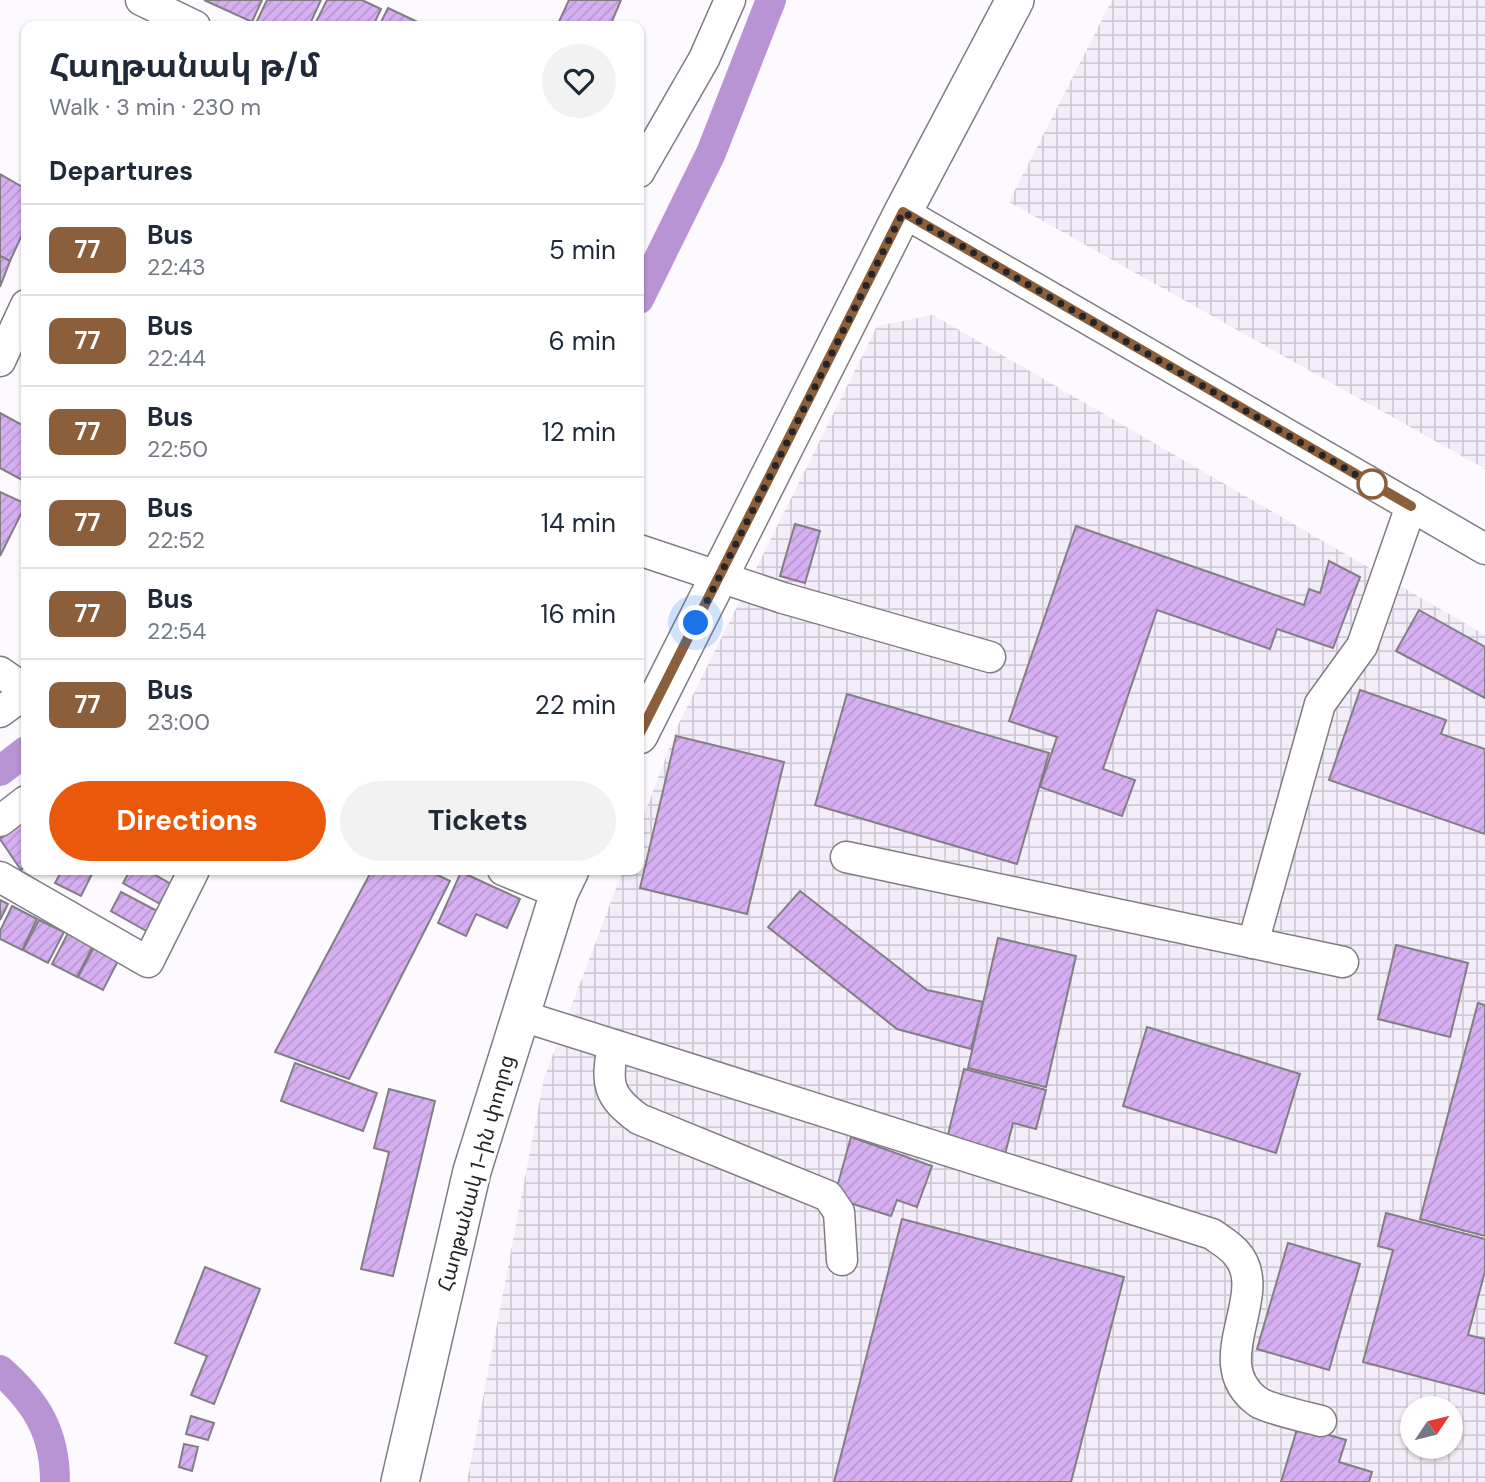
<!DOCTYPE html>
<html lang="en">
<head>
<meta charset="utf-8">
<style>
  :root { --surface:#fff; --page:#f2f2f3; --text:#1f2937; --muted:#747a83; --line:#e0e1e3; --accent:#ea580c }
  body { margin:0; font-family:"DM Sans","Noto Sans Armenian",sans-serif; background:var(--page); color:var(--text); height:100vh; display:flex; flex-direction:column; font-size:26px; white-space:nowrap }
  * { box-sizing:border-box; margin:0 }
  p { font-size:23px; color:var(--muted) }
  .icon { flex:none; width:38px; height:38px; fill:none; stroke:currentColor; stroke-width:2; stroke-linecap:round; stroke-linejoin:round }
  .map { position:relative; flex:1; overflow:hidden }
  .sheet { position:absolute; left:21px; top:21px; width:623px; height:854px; display:flex; flex-direction:column; background:var(--surface); border-radius:14px; box-shadow:0 2px 5px #0004 }
  .sheet>* { flex:none }
  .badge { padding:0 14px; border-radius:10px; font-size:24px; line-height:46px }
  .needle { width:46px; rotate:55deg }
  .tools { position:absolute; left:1400px; top:1396px; display:grid; gap:14px }
  .tools a { display:grid; place-items:center; width:63px; height:63px; border-radius:50%; background:var(--surface); box-shadow:0 2px 5px #0004; font-size:35px }
  .you { position:absolute; width:35px; height:35px; margin:-18px; border:5px solid #fff; border-radius:50%; background:#1a73e8; box-shadow:0 0 0 10px #1a73e833 }
  .map>.badge { position:absolute; translate:-50% -50%; box-shadow:0 0 0 4px #fff }
  h2 { padding:0 28px; font-size:26px; line-height:63px }
  .round { display:grid; place-items:center; flex:none; width:74px; height:74px; border-radius:37px; background:var(--page) }
  .overview { display:flex; align-items:center; justify-content:space-between; height:119px; padding:0 28px }
  h1 { font-size:33px; font-weight:700; line-height:52px }
  .button { display:flex; gap:14px; margin-top:auto; padding:14px 28px }
  .button a { flex:1; height:80px; border-radius:42px; background:var(--accent); color:#fff; font-size:28px; font-weight:700; line-height:80px; text-align:center }
  .button a+a { background:var(--page); color:var(--text) }
  ul { padding:0; list-style:none }
  li { display:flex; align-items:center; gap:21px; height:91px; padding:0 28px; border-top:2px solid var(--line) }
  li div { flex:1 }
  li b { display:block; font-size:26px }
  li em { font-style:normal }
  li .badge { min-width:77px; font-weight:700; text-align:center }
  .map>svg:first-child { display:block }
  .industrial { fill:url(#industrial-grid); fill-rule:evenodd }
  .lines { fill:none; stroke-linecap:round; stroke-linejoin:round }
  .canal { stroke:#b994d5; stroke-width:30 }
  .building { fill:url(#building-hatch); stroke:#827f84; stroke-width:2 }
  .minor-casing { stroke:#807d82; stroke-width:33 }
  .major-casing { stroke:#807d82; stroke-width:40 }
  .minor { stroke:#fff; stroke-width:30 }
  .major { stroke:#fff; stroke-width:37 }
  .line-casing { stroke:#fff; stroke-width:16 }
  .line { stroke:#8b5e3c; stroke-width:10 }
  .walk { stroke:#252426; stroke-width:7; stroke-dasharray:0 12.6 }
  .stop-dot { fill:#fff; stroke:#8b5e3c; stroke-width:3.5 }
  .labels { text-anchor:middle; dominant-baseline:central; stroke-width:6; stroke-linejoin:round; paint-order:stroke }
  .street-label { font-size:21px; fill:#252426; stroke:#fff }
</style>
</head>
<body>
<div class="map">
<svg width="1485" height="1482" viewBox="0 0 1485 1482">
  <defs>
    <pattern id="industrial-grid" width="8" height="8" patternUnits="userSpaceOnUse" patternTransform="scale(1.75)"><rect width="8" height="8" fill="#f3ecf9"/><path d="M0 4h8M4 0v8" fill="none" stroke="#d0cad5"/></pattern>
    <pattern id="building-hatch" width="6" height="6" patternUnits="userSpaceOnUse" patternTransform="scale(1.75)"><rect width="6" height="6" fill="#d6aff2"/><path d="M-1 1l2-2M0 6l6-6M5 7l2-2" fill="none" stroke="#b896cf"/></pattern>
  </defs>
  <rect width="100%" height="100%" fill="#fdfaff"/>
  <g class="industrial">
    <path d="M1112 0H1485V469L1009 202Z"/>
    <path d="M933 315 1485 635V1482H467L544 1078 623 870H639V828L679 723 877 326ZM1412 1409H1451V1447H1412Z"/>
  </g>
  <g class="lines">
    <g class="canal">
      <path d="M639 299 711 153 771 0"/>
      <path d="M0 771 26 751"/>
      <path d="M0 1370C36 1402 55 1432 55 1482"/>
    </g>
  </g>
  <g class="building">
    <path d="M204 0H262L252 22Z"/>
    <path d="M267 0H321L309 26H262L256 23Z"/>
    <path d="M327 0H362L381 9 373 26H314Z"/>
    <path d="M569 0H621L610 26H557Z"/>
    <path d="M388 8 426 26H379Z"/>
    <path d="M0 174 26 189V226L10 261 0 256Z"/>
    <path d="M0 256 10 261 0 287Z"/>
    <path d="M0 413 26 427V482L0 468Z"/>
    <path d="M0 492 26 504 0 556Z"/>
    <path d="M795 524 820 531 805 583 780 576Z"/>
    <path d="M1076 526 1304 605 1309 589 1320 593 1329 561 1360 577 1333 648 1277 629 1270 649 1157 610 1103 769 1135 780 1122 816 1040 787 1057 737 1009 721Z"/>
    <path d="M1419 610 1485 647V698L1396 651Z"/>
    <path d="M1360 690 1446 720 1441 734 1485 749V834L1329 780Z"/>
    <path d="M847 694 1049 753 1017 864 815 805Z"/>
    <path d="M676 736 784 762 747 914 640 888Z"/>
    <path d="M20 823 26 832V866L21 870 0 839Z"/>
    <path d="M62 870H94L81 896 55 883Z"/>
    <path d="M130 870H146L171 884 160 904 123 883Z"/>
    <path d="M372 870H427L450 881 349 1079 275 1052Z"/>
    <path d="M461 872 520 899 507 928 476 914 466 936 438 923Z"/>
    <path d="M800 891 927 990 983 1002 971 1049 897 1029 768 927Z"/>
    <path d="M121 892 159 912 148 932 111 911Z"/>
    <path d="M0 900 8 904 0 920Z"/>
    <path d="M12 906 37 919 22 950 0 939V931Z"/>
    <path d="M39 920 64 932 48 963 23 950Z"/>
    <path d="M68 933 93 946 77 977 52 964Z"/>
    <path d="M998 938 1076 956 1046 1087 968 1068Z"/>
    <path d="M1396 945 1468 963 1450 1037 1378 1019Z"/>
    <path d="M94 947 119 959 103 990 78 977Z"/>
    <path d="M1478 1003 1485 1005V1236L1420 1219Z"/>
    <path d="M1147 1027 1300 1074 1276 1153 1123 1106Z"/>
    <path d="M295 1063 377 1093 363 1131 281 1101Z"/>
    <path d="M964 1069 1046 1090 1036 1129 1013 1123 1004 1158 946 1143Z"/>
    <path d="M389 1089 435 1101 393 1276 361 1269 389 1152 374 1148Z"/>
    <path d="M851 1137 932 1166 917 1207 897 1200 891 1216 834 1198Z"/>
    <path d="M1386 1213 1485 1239V1271L1468 1335 1485 1339V1394L1363 1362 1393 1250 1378 1246Z"/>
    <path d="M902 1219 1124 1277 1071 1482H834Z"/>
    <path d="M1288 1243 1360 1264 1329 1370 1257 1349Z"/>
    <path d="M205 1267 260 1289 214 1404 191 1395 207 1356 175 1343Z"/>
    <path d="M191 1416 214 1423 208 1440 186 1434Z"/>
    <path d="M1298 1426 1346 1440 1339 1462 1372 1472 1369 1482H1281Z"/>
    <path d="M184 1444 198 1447 192 1471 179 1467Z"/>
  </g>
  <g class="lines">
    <defs>
      <g id="minor">
        <path d="M141 0 195 26"/>
        <path d="M639 172 704 59 730 0"/>
        <path d="M903 212 1485 549"/>
        <path d="M0 361 26 305"/>
        <path d="M639 550 783 598 990 657"/>
        <path d="M0 672 26 690"/>
        <path d="M0 712 26 693"/>
        <path d="M0 821 26 801"/>
        <path d="M846 857 1343 962"/>
        <path d="M503 870 559 893"/>
        <path d="M0 877 148 962 194 870"/>
        <path d="M1253 943 1320 704 1362 646 1411 506"/>
        <path d="M519 1015 1212 1234C1220 1240 1231 1246 1237 1254 1272 1295 1203 1362 1258 1402 1269 1409 1306 1417 1321 1421"/>
        <path d="M613 1046C606 1083 607 1096 639 1119L828 1196 839 1212 842 1260"/>
      </g>
      <g id="major">
        <path d="M639 735 903 212 1015 0"/>
        <path d="M400 1482 472 1171 559 893 570 870"/>
      </g>
    </defs>
    <use href="#minor" class="minor-casing"/>
    <use href="#major" class="major-casing"/>
    <use href="#minor" class="minor"/>
    <use href="#major" class="major"/>
  </g>
  <g class="lines">
    <defs>
      <path id="line" d="M639 735 903 212 1411 506"/>
    </defs>
    <use href="#line" class="line-casing"/>
    <use href="#line" class="line"/>
    <path class="walk" d="M696 623 903 212 1372 484"/>
  </g>
  <circle class="stop-dot" cx="1372" cy="484" r="14"/>
  <g class="labels">
    <g class="street-label">
      <text transform="translate(476 1173) rotate(-75)">Հաղթանակ 1-ին փողոց</text>
    </g>
  </g>
</svg>
<div class="tools">
<a><svg class="needle" viewBox="-14 -14 28 28"><path d="M0-13l5 13h-10z" fill="#e53935"/><path d="M0 13l5-13h-10z" fill="#747a83"/></svg></a>
</div>
<div class="you" style="left:696px;top:623px"></div>
<section class="sheet">
<div class="overview"><div><h1>Հաղթանակ թ/մ</h1><p>Walk · 3 min · 230 m</p></div><a class="round"><svg class="icon" aria-label="heart" viewBox="0 0 24 24"><path d="M12 20l-8-8c-3-5 5-10 8-4 3-6 11-1 8 4z"/></svg></a></div>
<h2>Departures</h2>
<ul>
<li><span class="badge" style="background:#8b5e3c;color:#fff">77</span><div><b>Bus</b><p>22:43</p></div><em>5 min</em></li>
<li><span class="badge" style="background:#8b5e3c;color:#fff">77</span><div><b>Bus</b><p>22:44</p></div><em>6 min</em></li>
<li><span class="badge" style="background:#8b5e3c;color:#fff">77</span><div><b>Bus</b><p>22:50</p></div><em>12 min</em></li>
<li><span class="badge" style="background:#8b5e3c;color:#fff">77</span><div><b>Bus</b><p>22:52</p></div><em>14 min</em></li>
<li><span class="badge" style="background:#8b5e3c;color:#fff">77</span><div><b>Bus</b><p>22:54</p></div><em>16 min</em></li>
<li><span class="badge" style="background:#8b5e3c;color:#fff">77</span><div><b>Bus</b><p>23:00</p></div><em>22 min</em></li>
</ul>
<div class="button"><a>Directions</a><a>Tickets</a></div>
</section>
</div>
</body>
</html>
